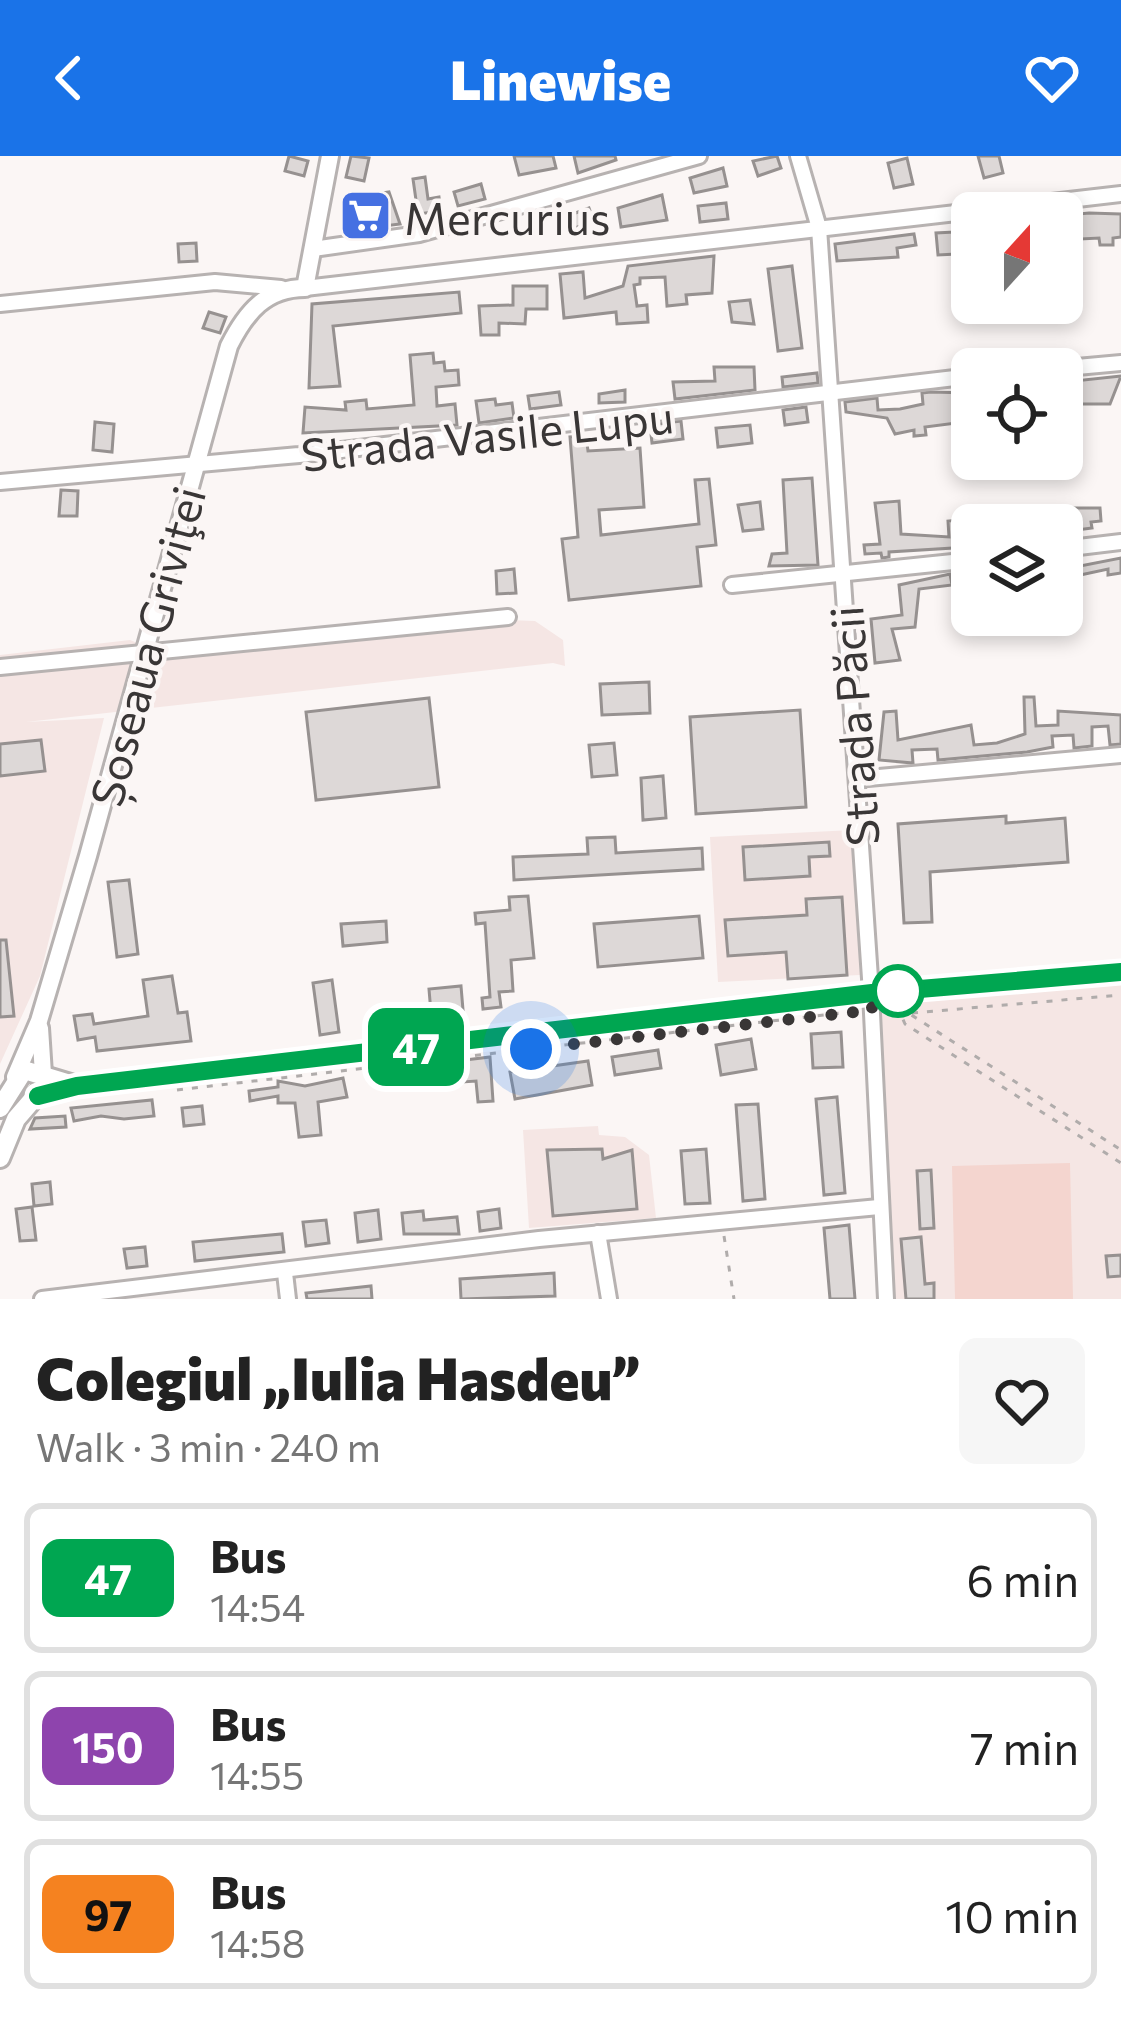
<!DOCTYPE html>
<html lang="en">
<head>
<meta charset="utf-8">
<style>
  :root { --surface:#fff; --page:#f6f6f6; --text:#222; --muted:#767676; --line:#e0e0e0; --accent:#1a73e8 }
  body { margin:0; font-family:Commissioner,sans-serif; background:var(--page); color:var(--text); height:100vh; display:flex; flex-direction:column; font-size:45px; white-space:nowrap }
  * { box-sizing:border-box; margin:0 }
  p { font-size:39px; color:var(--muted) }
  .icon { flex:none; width:66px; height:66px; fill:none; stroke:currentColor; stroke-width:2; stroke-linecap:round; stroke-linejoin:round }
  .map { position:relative; height:1143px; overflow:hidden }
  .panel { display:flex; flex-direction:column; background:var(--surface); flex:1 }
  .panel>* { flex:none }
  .badge { padding:0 24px; border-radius:18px; font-size:42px; line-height:78px }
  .needle { width:78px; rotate:21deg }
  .controls { position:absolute; left:951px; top:36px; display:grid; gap:24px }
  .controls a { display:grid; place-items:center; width:132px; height:132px; border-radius:18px; background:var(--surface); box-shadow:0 6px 18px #0003; font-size:60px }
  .you { position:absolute; width:60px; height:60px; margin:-30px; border:9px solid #fff; border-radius:50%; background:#1a73e8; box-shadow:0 0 0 18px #1a73e833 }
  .map>.badge { position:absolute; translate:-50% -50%; box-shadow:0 0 0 6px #fff }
  .round { display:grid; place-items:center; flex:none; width:126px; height:126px; border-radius:18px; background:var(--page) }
  .summary { display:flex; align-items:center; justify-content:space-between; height:204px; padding:0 36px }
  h1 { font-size:57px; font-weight:800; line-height:90px }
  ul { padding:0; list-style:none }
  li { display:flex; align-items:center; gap:36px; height:150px; margin:0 24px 18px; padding:0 12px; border:6px solid var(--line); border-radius:18px }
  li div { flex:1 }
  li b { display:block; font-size:45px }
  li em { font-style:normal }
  li .badge { min-width:132px; font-weight:700; text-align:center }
  header { display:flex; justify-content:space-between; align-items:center; height:156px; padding:0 36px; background:var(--accent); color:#fff; font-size:54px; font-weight:800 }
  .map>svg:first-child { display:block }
  .built { fill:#f5e6e4 }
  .green { fill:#f4d5cf }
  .building { fill:#ddd8d7; stroke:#969190; stroke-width:3 }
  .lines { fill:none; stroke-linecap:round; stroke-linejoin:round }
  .minor-casing { stroke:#b7b2b1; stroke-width:20 }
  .tertiary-casing { stroke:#b7b2b1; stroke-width:22 }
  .secondary-casing { stroke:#b7b2b1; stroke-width:24 }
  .path { stroke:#b0acab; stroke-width:3; stroke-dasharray:6 9; stroke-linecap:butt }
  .minor { stroke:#fff; stroke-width:14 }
  .tertiary { stroke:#fff; stroke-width:16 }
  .secondary { stroke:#fff; stroke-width:18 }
  .line-casing { stroke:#fff; stroke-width:27 }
  .line { stroke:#00a651; stroke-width:18 }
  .walk { stroke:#393636; stroke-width:12; stroke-dasharray:0 21.6 }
  .stop-dot { fill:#fff; stroke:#00a651; stroke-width:6 }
  .labels { text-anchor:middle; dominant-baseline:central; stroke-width:9; stroke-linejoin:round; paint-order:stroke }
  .poi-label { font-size:45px; fill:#393636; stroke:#fbf6f5; text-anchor:start }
  .street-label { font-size:45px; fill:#393636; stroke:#fbf6f5 }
</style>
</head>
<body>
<header><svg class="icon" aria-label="back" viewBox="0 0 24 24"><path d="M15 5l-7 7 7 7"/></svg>Linewise<svg class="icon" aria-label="heart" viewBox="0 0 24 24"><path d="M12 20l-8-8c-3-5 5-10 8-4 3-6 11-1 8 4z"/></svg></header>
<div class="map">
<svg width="1121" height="1143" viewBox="0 0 1121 1143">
  <rect width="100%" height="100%" fill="#fbf6f5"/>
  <g class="built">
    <path d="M508 464 535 465 563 484 565 510 553 507 26 566 104 562 40 820 0 908V499L130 484 162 497Z"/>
    <path d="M853 674 860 819 718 826 710 681Z"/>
    <path d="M1121 824V1143H894L879 881 883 845Z"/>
    <path d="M598 970 599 979 625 981 649 999 656 1062 529 1072 523 974Z"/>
  </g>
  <path class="green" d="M1070 1007 1073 1143H955L952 1010Z"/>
  <g class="building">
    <path d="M289 0 308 5 304 20 285 15Z"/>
    <path d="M351 0 369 2 364 25 346 21Z"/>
    <path d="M514 0H553L556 12 519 19Z"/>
    <path d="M574 0H615L616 4 578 17Z"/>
    <path d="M777 0 781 12 758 20 753 5Z"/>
    <path d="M978 0H999L1003 17 984 22Z"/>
    <path d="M907 2 913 28 894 32 888 7Z"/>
    <path d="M723 12 727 30 694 37 690 22Z"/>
    <path d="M425 21 428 43 439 41 441 55 418 58 413 23Z"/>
    <path d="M481 28 485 43 458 50 454 36Z"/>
    <path d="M389 36 400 68 359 73 355 41Z"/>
    <path d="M662 39 667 64 621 71 618 52Z"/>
    <path d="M726 47 728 63 700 66 698 50Z"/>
    <path d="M589 52 594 65 564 76 559 63Z"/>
    <path d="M1089 57 1121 58V81L1113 82V89H1100L1099 82 1081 83 1080 72 1069 73 1068 59Z"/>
    <path d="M954 76 956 98 938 99 936 77Z"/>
    <path d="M914 78 916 89 897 92 898 101 837 105 835 88Z"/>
    <path d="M196 87 197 105 179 106 178 88Z"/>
    <path d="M714 100 712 137 686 139 687 148 667 150 665 121 640 122V128L634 129 637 150 647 149 648 166 617 168 616 156 564 162 560 118 583 116 585 142 623 130 628 110Z"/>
    <path d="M792 110 802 192 778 195 768 113Z"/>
    <path d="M513 130H547V153H526L525 168 499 167V179H481L479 150 513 149Z"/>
    <path d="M459 136 461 157 333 170 340 230 309 232 312 148Z"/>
    <path d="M750 144 754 168 732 166 729 146Z"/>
    <path d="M209 156 226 161 220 177 203 172Z"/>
    <path d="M433 197 434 207 444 206 445 215 458 214 459 229 436 231 437 250 455 248 457 269 303 277 305 251 346 254 345 246 366 244 367 253 414 249 410 199Z"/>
    <path d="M714 211H754L755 234 675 243 673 226 715 225Z"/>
    <path d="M817 217 818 227 783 231 782 221Z"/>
    <path d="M1121 220 1110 248H1078L1077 264H1068V256H1062V236L1074 235V225Z"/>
    <path d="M625 234V246L599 247V238Z"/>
    <path d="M559 236 561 249 530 253 528 240Z"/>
    <path d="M931 236 971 237 972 265 925 271 926 279 914 280V274L895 278 887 262 846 256 845 246 877 242 878 254 900 253 923 248 922 237Z"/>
    <path d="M495 243 496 249 512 247 514 262 479 267 476 245Z"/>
    <path d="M806 251 808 266 785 269 783 254Z"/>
    <path d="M681 265 683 283 652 287 650 269Z"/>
    <path d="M95 266 114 268 112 296 93 294Z"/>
    <path d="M750 269 752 287 718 291 716 272Z"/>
    <path d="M586 280 588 295 640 292 644 351 599 354 601 379 699 368 695 324 709 323 716 389 697 391 701 430 569 444 562 383 578 381 570 281Z"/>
    <path d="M812 322 818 409 769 410 772 398 787 397 783 324Z"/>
    <path d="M61 334 78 335 77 360H59Z"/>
    <path d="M899 345 901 378 949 381 948 365 972 363 969 391 889 396V401L882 402 881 397 865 398 864 389 880 388 875 347Z"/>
    <path d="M760 346 763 373 743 375 738 349Z"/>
    <path d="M1069 352H1100L1101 365 1091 366 1092 372 1062 376Z"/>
    <path d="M1121 402V417L1108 419V413L1071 421 1072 431 1062 432V404H1069L1070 412Z"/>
    <path d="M514 413 516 437 497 438 496 415Z"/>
    <path d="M950 418 952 429 919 433 915 471 892 473 900 504 875 507 871 463 902 459 899 429Z"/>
    <path d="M649 526 650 557 602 559 600 528Z"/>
    <path d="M1024 541H1034L1036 570 1058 569V555L1121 559V588L1110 589 1108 570 1092 571V590L1074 592 1073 579 1052 580 1053 591 1027 596 938 604 937 593 912 594 913 607 879 604 884 556 896 555 898 584 971 569 974 589 997 587 1025 578Z"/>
    <path d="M429 542 439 631 316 644 306 556Z"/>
    <path d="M800 554 806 651 696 658 690 561Z"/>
    <path d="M41 584 45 615 0 620V588Z"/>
    <path d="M614 587 617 619 592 621 589 589Z"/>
    <path d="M663 620 666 662 643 664 641 622Z"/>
    <path d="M1006 660V667L1065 662 1068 706 930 716 932 766 904 767 898 668Z"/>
    <path d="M615 681 616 697 702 692 703 713 514 724 513 701 588 698 587 682Z"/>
    <path d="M829 686 830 700 809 701 810 720 745 724 743 691Z"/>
    <path d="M129 724 138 798 117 801 108 726Z"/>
    <path d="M528 740 534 802 511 804 513 835 499 836 501 851 483 853 482 842 490 841 485 767 476 768 475 757 510 754 509 741Z"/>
    <path d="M842 741 847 819 788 823 786 796 728 800 725 764 807 759 806 743Z"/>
    <path d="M699 760 703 802 598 811 594 768Z"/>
    <path d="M386 765 387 786 343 790 341 768Z"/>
    <path d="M0 784H6L14 860 0 861Z"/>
    <path d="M172 820 178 857 187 856 191 885 97 895 95 881 78 884 74 860 92 858 94 868 148 860 143 824Z"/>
    <path d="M332 824 339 876 320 879 313 827Z"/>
    <path d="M461 830 463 854 431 857 429 833Z"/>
    <path d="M395 854 396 870 375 872 374 855Z"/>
    <path d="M841 876 843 911 813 912 811 878Z"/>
    <path d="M751 883 756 913 721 919 716 889Z"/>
    <path d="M658 894 661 912 615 919 612 901Z"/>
    <path d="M490 901 493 945 478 946 476 925 433 928 432 908Z"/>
    <path d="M588 905 592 929 515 943 510 916Z"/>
    <path d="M343 922 347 941 318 946 321 979 299 981 295 947H278V940L250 945 249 935 278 931V925L305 930Z"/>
    <path d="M837 941 845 1037 824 1039 816 943Z"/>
    <path d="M152 944 154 960 124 963 101 960 74 965 71 952Z"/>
    <path d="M758 948 765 1043 743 1045 736 949Z"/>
    <path d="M202 950 204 968 184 970 182 952Z"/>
    <path d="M65 960 66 971 30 973 35 962Z"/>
    <path d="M602 993 603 1003 632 994 637 1053 553 1060 547 994Z"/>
    <path d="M706 993 710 1047 685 1048 681 995Z"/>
    <path d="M931 1014 934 1072 920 1073 917 1015Z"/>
    <path d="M50 1026 52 1048 34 1050 32 1028Z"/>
    <path d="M32 1051 36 1084 20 1085 16 1053Z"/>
    <path d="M499 1053 501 1072 480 1075 478 1056Z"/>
    <path d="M378 1054 381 1083 358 1086 355 1057Z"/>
    <path d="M423 1055 424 1064 457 1061 459 1078H404L402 1057Z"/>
    <path d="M326 1064 329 1087 306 1090 303 1066Z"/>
    <path d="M849 1069 855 1143H830L824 1072Z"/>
    <path d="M282 1078 284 1096 195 1105 193 1086Z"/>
    <path d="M921 1081 925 1128 934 1127V1143H906L901 1083Z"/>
    <path d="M145 1091 147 1110 127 1112 124 1093Z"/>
    <path d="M1121 1099V1120L1108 1121 1106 1100Z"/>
    <path d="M554 1117 555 1140 461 1143 460 1123Z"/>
    <path d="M371 1130 372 1143H307L306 1137Z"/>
  </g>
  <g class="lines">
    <defs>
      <g id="minor">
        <path d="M798 0 819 72 871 837 886 1143"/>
        <path d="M313 93 419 78 699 0"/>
        <path d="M305 132 1121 38"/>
        <path d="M0 148 215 126 281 132"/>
        <path d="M1055 213 1121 207"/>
        <path d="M0 326 299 299 972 220"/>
        <path d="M1062 393 1121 386"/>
        <path d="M732 429 972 404"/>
        <path d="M0 511 508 461"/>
        <path d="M857 623 1121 599"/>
        <path d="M598 1077 609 1143"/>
        <path d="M285 1117 288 1143"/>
        <path d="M42 1143 539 1083 879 1051"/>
      </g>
      <g id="tertiary">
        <path d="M40 872 43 918"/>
        <path d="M15 921 39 865 88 700 229 190C246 156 266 132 305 132L330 0"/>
      </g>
      <g id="secondary">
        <path d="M38 940 77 930 871 837 1121 816"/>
        <path d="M0 952 24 914 77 930"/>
        <path d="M0 1002 16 963 41 934"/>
      </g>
    </defs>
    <use href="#minor" class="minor-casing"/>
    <use href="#tertiary" class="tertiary-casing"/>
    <use href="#secondary" class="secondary-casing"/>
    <g class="path">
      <path d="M897 850 905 868 1121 1007"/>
      <path d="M899 851 1121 994"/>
      <path d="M912 857 1121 839"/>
      <path d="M177 934 858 855"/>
      <path d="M724 1080 734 1143"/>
    </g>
    <use href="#minor" class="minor"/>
    <use href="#tertiary" class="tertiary"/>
    <use href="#secondary" class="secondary"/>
  </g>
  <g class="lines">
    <defs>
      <path id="line" d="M38 940 77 930 872 837 1121 816"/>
    </defs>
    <use href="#line" class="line-casing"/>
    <use href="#line" class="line"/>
    <path class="walk" d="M531 893 872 854V837L896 848 898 835"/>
  </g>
  <defs>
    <symbol id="supermarket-square" viewBox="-11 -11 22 22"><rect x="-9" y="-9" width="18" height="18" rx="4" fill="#4570e2" stroke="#fbf6f5"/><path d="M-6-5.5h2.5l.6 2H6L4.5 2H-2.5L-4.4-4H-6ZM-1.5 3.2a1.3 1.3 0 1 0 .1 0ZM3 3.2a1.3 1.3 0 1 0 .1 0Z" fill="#fff"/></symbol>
  </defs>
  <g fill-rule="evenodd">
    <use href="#supermarket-square" x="336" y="30" width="59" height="59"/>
  </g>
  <circle class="stop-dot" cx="898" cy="835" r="24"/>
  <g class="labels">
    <g class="poi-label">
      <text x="404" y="60">Mercurius</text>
    </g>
    <g class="street-label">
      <text transform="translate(487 278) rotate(-6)">Strada Vasile Lupu</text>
      <text transform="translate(146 490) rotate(-75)">Șoseaua Griviţei</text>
      <text transform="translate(853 570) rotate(-94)">Strada Păcii</text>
    </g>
  </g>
</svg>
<div class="controls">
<a><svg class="needle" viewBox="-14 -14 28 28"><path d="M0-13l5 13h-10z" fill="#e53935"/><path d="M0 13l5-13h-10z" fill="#767676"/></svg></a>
<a><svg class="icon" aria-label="locate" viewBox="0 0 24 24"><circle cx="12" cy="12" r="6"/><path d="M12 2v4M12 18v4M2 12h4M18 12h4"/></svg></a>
<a><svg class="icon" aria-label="layers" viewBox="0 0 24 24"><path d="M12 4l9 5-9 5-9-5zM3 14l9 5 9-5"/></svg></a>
</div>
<div class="you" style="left:531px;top:893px"></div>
<b class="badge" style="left:416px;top:891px;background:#00a651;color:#fff">47</b>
</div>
<section class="panel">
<div class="summary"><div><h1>Colegiul „Iulia Hasdeu”</h1><p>Walk · 3 min · 240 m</p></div><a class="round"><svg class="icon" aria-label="heart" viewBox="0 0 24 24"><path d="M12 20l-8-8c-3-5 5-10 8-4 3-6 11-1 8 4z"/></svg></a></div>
<ul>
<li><span class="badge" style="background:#00a651;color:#fff">47</span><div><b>Bus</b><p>14:54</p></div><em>6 min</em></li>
<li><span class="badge" style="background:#8e44ad;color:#fff">150</span><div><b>Bus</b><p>14:55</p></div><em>7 min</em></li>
<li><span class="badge" style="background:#f58220;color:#111">97</span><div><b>Bus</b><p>14:58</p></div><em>10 min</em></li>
</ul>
</section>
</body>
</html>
